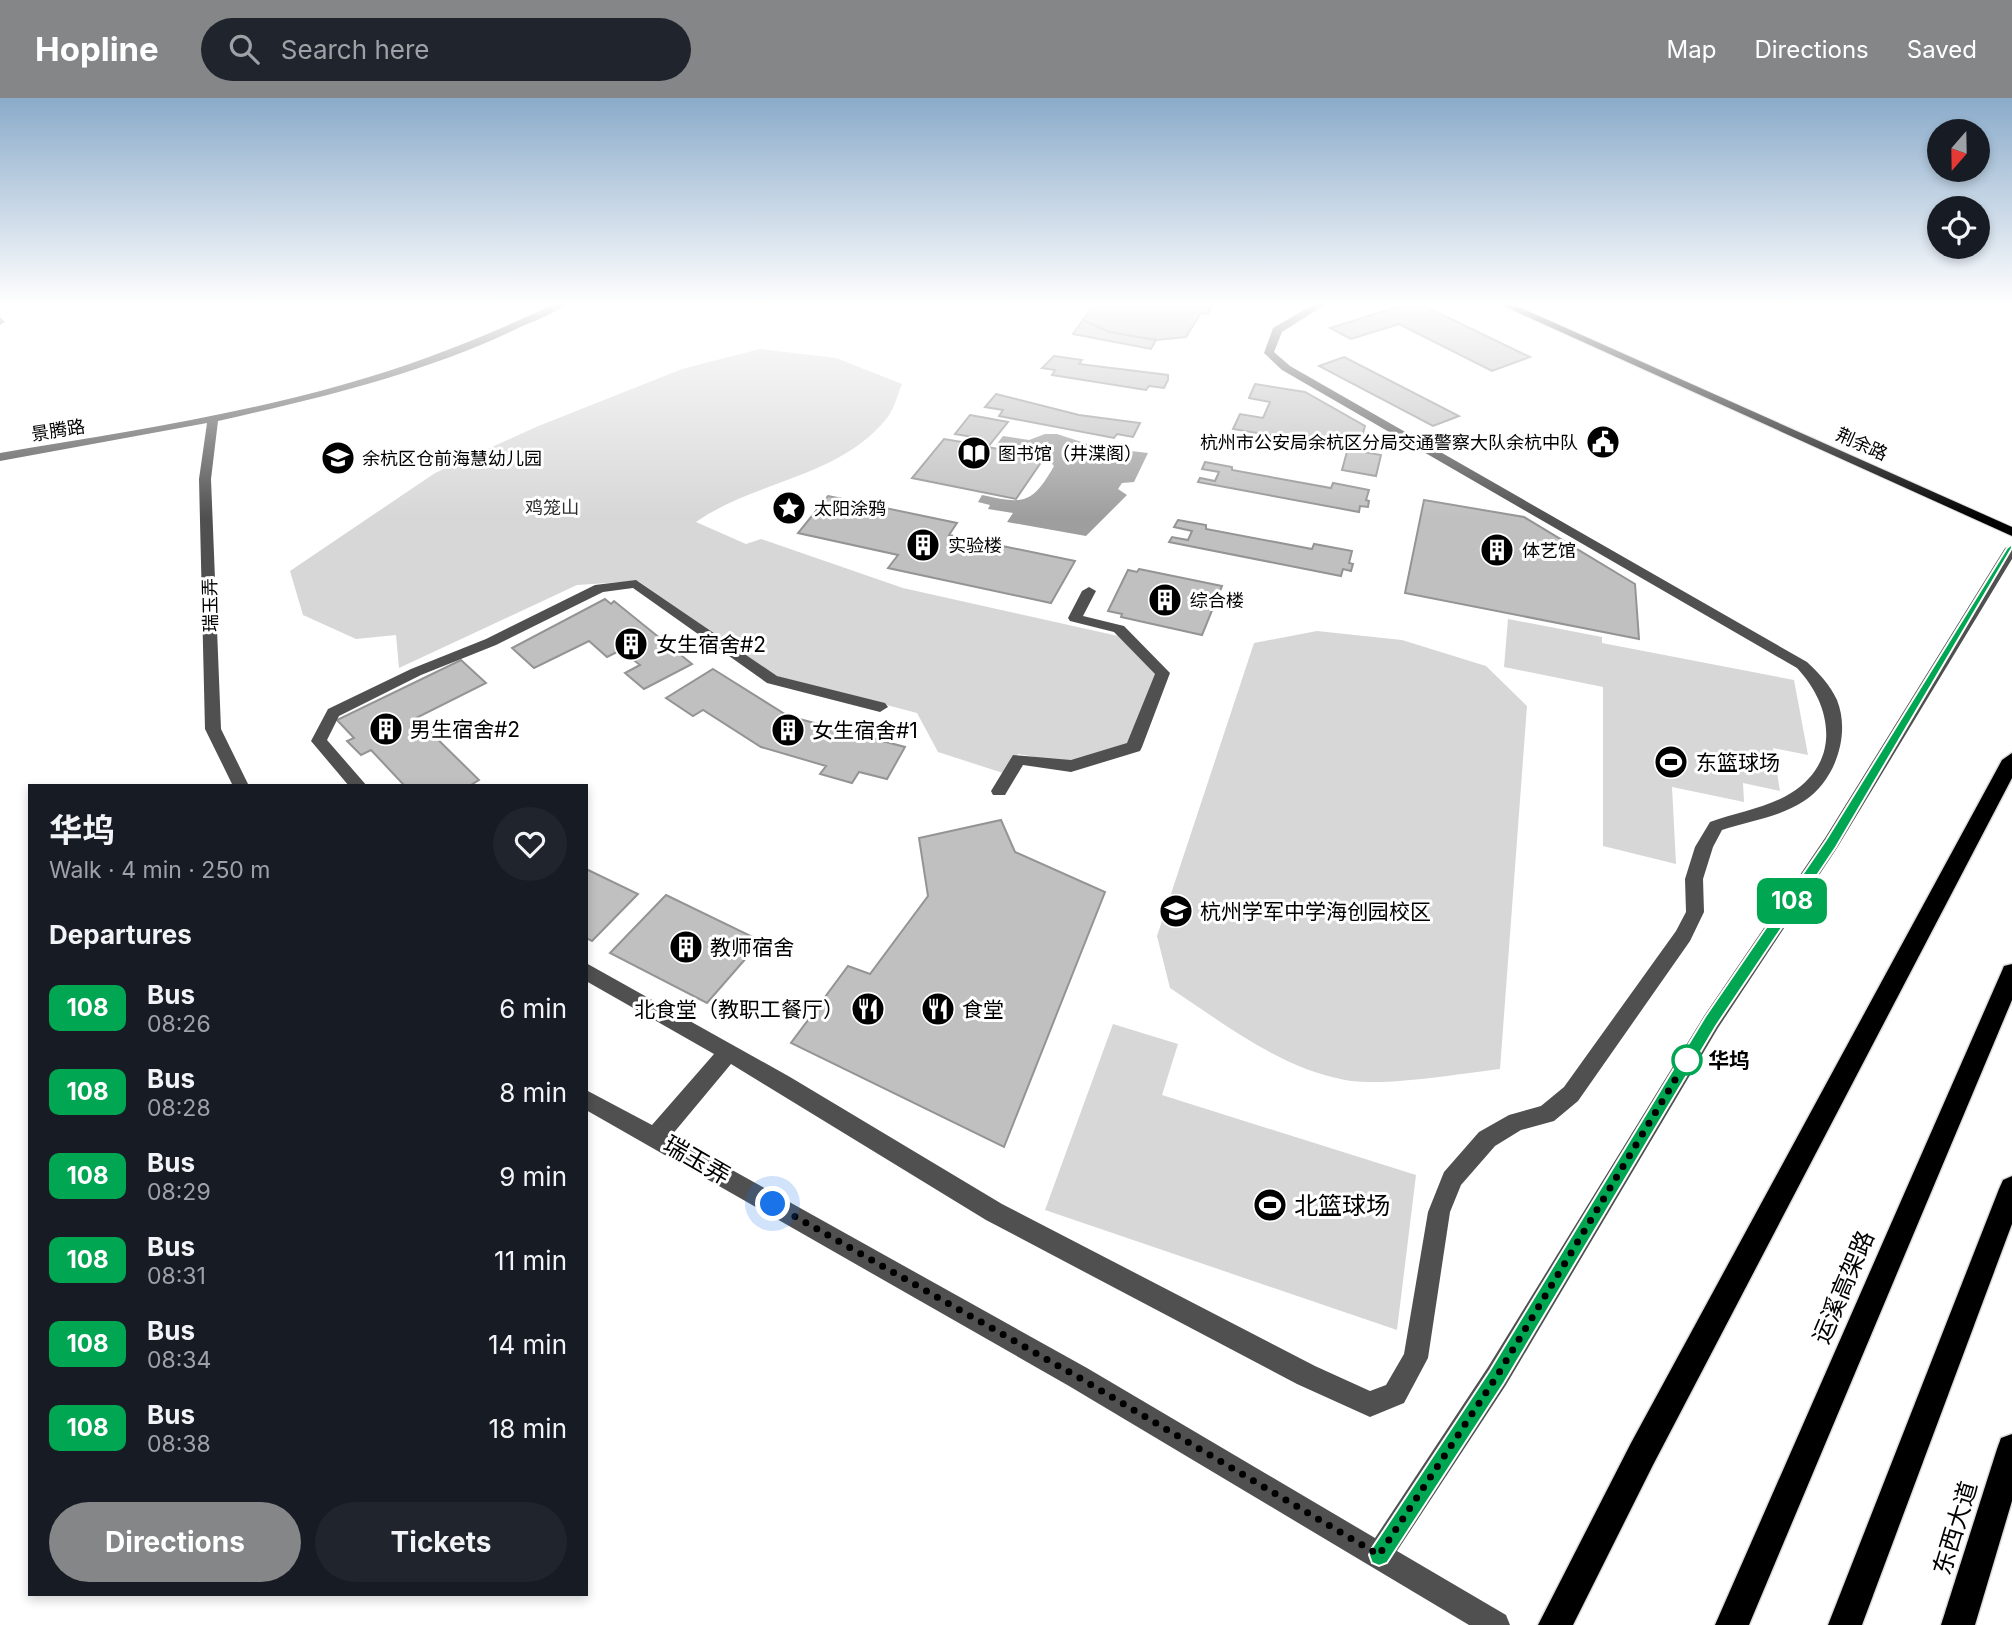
<!DOCTYPE html>
<html lang="en">
<head>
<meta charset="utf-8">
<style>
  :root { --surface:#171b24; --page:#20242c; --text:#f1f3f6; --muted:#9ea1a6; --accent:#858687 }
  body { margin:0; font-family:Inter,"Noto Sans SC",sans-serif; background:var(--page); color:var(--text); height:100vh; display:flex; flex-direction:column; font-size:26px; white-space:nowrap }
  * { box-sizing:border-box; margin:0 }
  p { font-size:23px; color:var(--muted) }
  .icon { flex:none; width:38px; height:38px; fill:none; stroke:currentColor; stroke-width:2; stroke-linecap:round; stroke-linejoin:round }
  .map { position:relative; flex:1; overflow:hidden }
  .drawer { position:absolute; left:28px; top:686px; width:560px; height:812px; display:flex; flex-direction:column; background:var(--surface); border-radius:0px; box-shadow:0 4px 10px #0003 }
  .drawer>* { flex:none }
  .badge { padding:0 14px; border-radius:10px; font-size:24px; line-height:46px }
  .needle { width:46px; rotate:200deg }
  .fabs { position:absolute; left:1927px; top:21px; display:grid; gap:14px }
  .fabs a { display:grid; place-items:center; width:63px; height:63px; border-radius:50%; background:var(--surface); box-shadow:0 4px 10px #0003; font-size:35px }
  .you { position:absolute; width:35px; height:35px; margin:-18px; border:5px solid #fff; border-radius:50%; background:#1a73e8; box-shadow:0 0 0 10px #1a73e833 }
  .map>.badge { position:absolute; translate:-50% -50%; box-shadow:0 0 0 4px #fff }
  h2 { padding:0 21px; font-size:26px; line-height:63px }
  .round { display:grid; place-items:center; flex:none; width:74px; height:74px; border-radius:37px; background:var(--page) }
  .overview { display:flex; align-items:center; justify-content:space-between; height:119px; padding:0 21px }
  h1 { font-size:33px; font-weight:700; line-height:52px }
  .cta { display:flex; gap:14px; margin-top:auto; padding:14px 21px }
  .cta a { flex:1; height:80px; border-radius:42px; background:var(--accent); color:#fff; font-size:28px; font-weight:700; line-height:80px; text-align:center }
  .cta a+a { background:var(--page); color:var(--text) }
  ul { padding:0; list-style:none }
  li { display:flex; align-items:center; gap:21px; height:84px; padding:0 21px }
  li div { flex:1 }
  li b { display:block; font-size:26px }
  li em { font-style:normal }
  li .badge { min-width:77px; font-weight:700; text-align:center }
  header { display:flex; align-items:center; gap:42px; box-sizing:border-box; height:98px; padding:0 35px; background:var(--accent); color:#fff }
  header strong { font-size:33px }
  nav { display:flex; gap:38px; margin-inline-start:auto; font-size:24px }
  .search { width:490px; height:63px; background:var(--page); display:flex; align-items:center; gap:18px; box-sizing:border-box; padding:0 24px; border-radius:38px; color:var(--muted); font-size:26px }
  .map>svg:first-child { display:block }
  .green { fill:#d7d7d7 }
  .water { fill:#9e9e9e }
  .building { fill:#c0c0c0; stroke:#949494; stroke-width:2 }
  .lines { fill:none; stroke-linecap:round; stroke-linejoin:round }
  .major-casing { stroke:#dbdbdb; stroke-width:2 }
  .highway-casing { stroke:#dbdbdb; stroke-width:3 }
  .minor { fill:#505050; fill-rule:evenodd }
  .major { fill:#000; fill-rule:evenodd }
  .highway { fill:#000; fill-rule:evenodd }
  .line { fill:#00a651; stroke:#fff; stroke-width:2 }
  .walk { stroke:#000; stroke-width:7; stroke-dasharray:0 12.6 }
  .stop-dot { fill:#fff; stroke:#00a651; stroke-width:3.5 }
  .labels { text-anchor:middle; dominant-baseline:central; stroke-width:6; stroke-linejoin:round; paint-order:stroke }
  .far-street-label { font-size:18px; fill:#000; stroke:#fff }
  .far-poi-label { font-size:18px; fill:#000; stroke:#fff; text-anchor:start }
  .far-park-label { font-size:18px; fill:#2e2e2e; stroke:#fff }
  .poi-label { font-size:21px; fill:#000; stroke:#fff; text-anchor:start }
  .stop-label { font-size:21px; font-weight:bold; fill:#000; stroke:#fff; text-anchor:start }
  .near-street-label { font-size:24px; fill:#000; stroke:#fff }
  .near-poi-label { font-size:24px; fill:#000; stroke:#fff; text-anchor:start }
</style>
</head>
<body>
<header>
<strong>Hopline</strong>
<div class="search"><svg class="icon" aria-label="search" viewBox="0 0 24 24"><circle cx="10" cy="10" r="6"/><path d="M15 15l6 6"/></svg>Search here</div>
<nav><a>Map</a><a>Directions</a><a>Saved</a></nav>
</header>
<div class="map">
<svg width="2012" height="1527" viewBox="0 0 2012 1527">
  <rect width="100%" height="100%" fill="#fff"/>
  <g class="green">
    <path d="M760 251 836 260 902 286C898 296 894 311 887 320 839 380 756 382 696 424L746 446 761 441 903 490 1118 538 1158 578 1130 646 1068 665 1018 656 1006 676 938 654 917 615 776 578 638 483 577 487 399 570 396 537 356 541 303 517 290 473 435 375 536 329 682 271Z"/>
    <path d="M1508 521 1602 539V545L1794 582 1808 657 1773 650 1780 693 1743 685 1744 704 1672 689 1676 766 1603 748V589L1504 569Z"/>
    <path d="M1317 533 1402 542 1486 568 1527 608 1500 971C1458 976 1384 989 1345 982 1278 969 1225 926 1170 890L1157 838 1254 545Z"/>
    <path d="M1113 926 1178 946 1162 997 1416 1077 1397 1232 1045 1112Z"/>
  </g>
  <path class="water" d="M1045 336H1057L1097 349 1148 355 1134 384 1122 385 1118 391 1127 397 1086 438 1007 424 1013 415 988 411 990 407 978 404 982 397C1023 406 1032 407 1054 368L1044 357 996 347 1003 338 1029 342Z"/>
  <g class="building">
    <path d="M1095 206H1212V208L1208 216 1201 215 1186 239 1156 242 1109 234 1083 222Z"/>
    <path d="M1407 206H1420L1530 259 1492 273 1399 226 1351 241 1330 230Z"/>
    <path d="M1083 222 1109 234 1156 242 1151 251 1073 236Z"/>
    <path d="M1054 258 1082 262 1079 266 1168 277V282L1164 290 1149 288 1146 292 1052 277 1055 272 1042 270Z"/>
    <path d="M1344 259 1459 318 1433 328 1319 268Z"/>
    <path d="M1255 286 1305 294 1365 328 1358 353 1381 357 1376 378 1342 372 1348 350 1233 331 1240 316 1263 320 1270 304 1249 300Z"/>
    <path d="M996 296 1079 317 1140 325 1133 339 1117 336 1114 340 999 318 1003 312 985 309Z"/>
    <path d="M970 317 1008 324 988 349 1044 360 1016 401 912 380 944 341 974 346 979 340 955 336Z"/>
    <path d="M1205 364 1232 369V372L1331 390 1333 385 1369 392 1366 402 1369 403 1368 409 1360 408 1359 414 1198 384 1200 380 1215 383 1219 374 1202 371Z"/>
    <path d="M828 398 957 425 949 437 1075 463 1051 505 888 470 898 457 798 435Z"/>
    <path d="M1424 402 1524 419 1635 486 1639 541 1405 495Z"/>
    <path d="M1178 422 1206 427V431L1312 451 1314 446 1352 453 1349 465 1353 466 1351 473 1343 471 1341 478 1169 444 1172 439 1188 442 1192 433 1174 429Z"/>
    <path d="M1139 471 1222 488 1202 537 1121 519 1122 516 1108 513 1128 472 1137 474Z"/>
    <path d="M605 501 611 506 614 503 692 566 644 591 625 575 640 567 621 552 607 559 589 543 534 570 512 550Z"/>
    <path d="M461 562 486 585 416 620 479 682 469 688H400L403 686 371 652 361 657 347 643 354 640 337 622Z"/>
    <path d="M713 571 788 618 905 649 887 681 859 674 852 685 820 676 826 668 761 649 703 612 693 618 666 600Z"/>
    <path d="M1001 722 1015 754 1105 794 1004 1049 791 945 848 868 870 876 928 798 919 740Z"/>
    <path d="M586 771 638 796 592 843 586 840Z"/>
    <path d="M666 797 761 843 707 905 610 855Z"/>
  </g>
  <g class="lines">
    <defs>
      <path id="major" d="M1499 206H1512L2012 429V438Z"/>
      <g id="highway">
        <path d="M2012 655V680L1653 1367 1573 1527H1538L1631 1345 2002 662Z"/>
        <path d="M2012 866V902L1749 1527H1715L2001 875 2004 868Z"/>
        <path d="M2012 1078V1126L1862 1527H1828L1999 1091 2003 1082Z"/>
        <path d="M2012 1336V1403L1975 1527H1941L1997 1351 2001 1340Z"/>
      </g>
    </defs>
    <use href="#major" class="major-casing"/>
    <use href="#highway" class="highway-casing"/>
    <g class="minor">
      <path d="M554 206H567C552 217 531 224 514 232 421 276 319 300 218 323L211 381 221 631 249 688H233L205 631 199 381 207 325 0 363V355C143 331 289 310 426 260 470 244 512 226 554 206Z"/>
      <path d="M1314 206H1326L1282 234 1274 254 1290 268 1807 564C1819 575 1830 587 1837 602 1851 637 1835 683 1804 703 1780 719 1749 723 1722 732L1713 749 1703 781 1704 814 1690 843 1578 1003 1554 1023 1521 1032 1495 1048 1461 1087 1450 1114 1428 1260 1404 1305 1370 1319 1297 1286 986 1122 731 966 671 1038 1087 1270 1375 1440 1488 1269 1704 918 1825 740 2005 450 2012 446V461L1837 750 1718 930 1506 1287 1397 1453 1506 1517 1510 1527H1469L1069 1288 586 1012V992L652 1027 714 956 586 883V865L790 979 1002 1106 1315 1268 1370 1293 1386 1287 1404 1256 1428 1114 1444 1074 1479 1034 1509 1017 1541 1008 1564 989 1676 833 1686 814 1685 781 1695 749 1710 724C1737 714 1767 710 1791 695 1841 664 1833 608 1797 570L1282 272 1264 255 1273 230Z"/>
      <path d="M0 219 5 224 0 227Z"/>
      <path d="M636 482 777 578 885 605 888 609 880 614 767 585 633 490 603 494 496 547 421 577 339 618 327 642 367 688H349L311 643 328 611 411 571 486 541 595 487Z"/>
      <path d="M1089 489 1096 493 1083 518 1124 528 1170 575 1142 649 1140 653 1071 674 1023 667 1005 697H993L991 693 1013 657 1071 662 1127 645 1155 576 1114 534 1070 523 1068 520 1082 493Z"/>
    </g>
    <use href="#major" class="major"/>
    <use href="#highway" class="highway"/>
  </g>
  <linearGradient id="sky" x2="0" y2="1"><stop stop-color="#8aabca"/><stop offset="0.49" stop-color="#fff"/><stop offset="1" stop-color="#fff" stop-opacity="0"/></linearGradient>
  <rect width="2012" height="420" fill="url(#sky)"/>
  <path class="line" d="M2012 446V450L1836 749 1716 928 1504 1285 1387 1465 1379 1468 1372 1465 1369 1457 1372 1450 1490 1272 1705 919 1826 742 2007 450Z"/>
  <g class="lines">
    <path class="walk" d="M773 1106 1078 1279 1379 1457 1497 1278 1687 962"/>
  </g>
  <defs>
    <symbol id="civic-disc" viewBox="-11 -11 22 22"><circle r="9.5" fill="#000" stroke="#fff"/><path d="M-.6-6.5H3V-4.5H.6V-3L4-1V1h2V6H-6V1h2V-1L-.6-3ZM-1.2 2.5V6h2.4V2.5Z" fill="#fff"/></symbol>
    <symbol id="library-disc" viewBox="-11 -11 22 22"><circle r="9.5" fill="#000" stroke="#fff"/><path d="M-6-4Q-3-5.5-.7-3.5V5Q-3 3-6 4ZM6-4Q3-5.5 .7-3.5V5Q3 3 6 4Z" fill="#fff"/></symbol>
    <symbol id="school-disc" viewBox="-11 -11 22 22"><circle r="9.5" fill="#000" stroke="#fff"/><path d="M0-5L7-2L0 1L-7-2ZM-4 1L0 2.5L4 1V4Q0 6-4 4Z" fill="#fff"/></symbol>
    <symbol id="sight-disc" viewBox="-11 -11 22 22"><circle r="9.5" fill="#000" stroke="#fff"/><path d="M0-6L1.8-2.2L6-1.7L2.9 1.2L3.7 5.4L0 3.3L-3.7 5.4L-2.9 1.2L-6-1.7L-1.8-2.2Z" fill="#fff"/></symbol>
    <symbol id="building-disc" viewBox="-11 -11 22 22"><circle r="9.5" fill="#000" stroke="#fff"/><path d="M-4-6H4V6H1V3H-1V6H-4ZM-2.5-4.3h1.7v1.8h-1.7ZM.8-4.3h1.7v1.8H.8ZM-2.5-1h1.7V.8h-1.7ZM.8-1h1.7V.8H.8Z" fill="#fff"/></symbol>
    <symbol id="stadium-disc" viewBox="-11 -11 22 22"><circle r="9.5" fill="#000" stroke="#fff"/><path d="M0-5a6.5 5 0 1 0 0 10a6.5 5 0 1 0 0-10ZM-3.5-1.8h7v3.6h-7Z" fill="#fff"/></symbol>
    <symbol id="restaurant-disc" viewBox="-11 -11 22 22"><circle r="9.5" fill="#000" stroke="#fff"/><path d="M-5-6h1v4h1v-4h1v4h1v-4h1v5L-1.5 .5V6h-2V.5L-5-1ZM5-6V6H3V1.5H1.5Q1.5-4 5-6Z" fill="#fff"/></symbol>
  </defs>
  <g fill-rule="evenodd">
    <use href="#civic-disc" x="1584" y="325" width="38" height="38"/>
    <use href="#library-disc" x="955" y="336" width="38" height="38"/>
    <use href="#school-disc" x="319" y="341" width="38" height="38"/>
    <use href="#sight-disc" x="770" y="391" width="38" height="38"/>
    <use href="#building-disc" x="904" y="428" width="38" height="38"/>
    <use href="#building-disc" x="1478" y="433" width="38" height="38"/>
    <use href="#building-disc" x="1146" y="483" width="38" height="38"/>
    <use href="#building-disc" x="612" y="527" width="38" height="38"/>
    <use href="#building-disc" x="367" y="612" width="38" height="38"/>
    <use href="#building-disc" x="769" y="613" width="38" height="38"/>
    <use href="#stadium-disc" x="1652" y="645" width="38" height="38"/>
    <use href="#school-disc" x="1157" y="794" width="38" height="38"/>
    <use href="#building-disc" x="667" y="830" width="38" height="38"/>
    <use href="#restaurant-disc" x="849" y="892" width="38" height="38"/>
    <use href="#restaurant-disc" x="919" y="892" width="38" height="38"/>
    <use href="#stadium-disc" x="1251" y="1088" width="38" height="38"/>
  </g>
  <circle class="stop-dot" cx="1687" cy="962" r="14"/>
  <g class="labels">
    <g class="far-street-label">
      <text transform="translate(58 332) rotate(-9)">景腾路</text>
      <text transform="translate(1862 346) rotate(24)">荆余路</text>
      <text transform="translate(210 507) rotate(-91)">瑞玉弄</text>
    </g>
    <g class="far-poi-label">
      <text x="1578" y="344" text-anchor="end">杭州市公安局余杭区分局交通警察大队余杭中队</text>
      <text x="998" y="355">图书馆（井渫阁）</text>
      <text x="362" y="360">余杭区仓前海慧幼儿园</text>
      <text x="814" y="410">太阳涂鸦</text>
      <text x="948" y="447">实验楼</text>
      <text x="1522" y="452">体艺馆</text>
      <text x="1190" y="502">综合楼</text>
    </g>
    <g class="far-park-label">
      <text x="552" y="409">鸡笼山</text>
    </g>
    <g class="poi-label">
      <text x="656" y="546">女生宿舍#2</text>
      <text x="410" y="631">男生宿舍#2</text>
      <text x="812" y="632">女生宿舍#1</text>
      <text x="1696" y="664">东篮球场</text>
      <text x="1200" y="813">杭州学军中学海创园校区</text>
      <text x="710" y="849">教师宿舍</text>
      <text x="844" y="911" text-anchor="end">北食堂（教职工餐厅）</text>
      <text x="962" y="911">食堂</text>
    </g>
    <g class="stop-label">
      <text x="1708" y="962">华坞</text>
    </g>
    <g class="near-street-label">
      <text transform="translate(697 1062) rotate(30)">瑞玉弄</text>
      <text transform="translate(1843 1189) rotate(-67)">运溪高架路</text>
      <text transform="translate(1955 1430) rotate(-73)">东西大道</text>
    </g>
    <g class="near-poi-label">
      <text x="1294" y="1107">北篮球场</text>
    </g>
  </g>
</svg>
<div class="fabs">
<a><svg class="needle" viewBox="-14 -14 28 28"><path d="M0-13l5 13h-10z" fill="#e53935"/><path d="M0 13l5-13h-10z" fill="#9ea1a6"/></svg></a>
<a><svg class="icon" aria-label="locate" viewBox="0 0 24 24"><circle cx="12" cy="12" r="6"/><path d="M12 2v4M12 18v4M2 12h4M18 12h4"/></svg></a>
</div>
<div class="you" style="left:773px;top:1106px"></div>
<b class="badge" style="left:1792px;top:803px;background:#00a651;color:#fff">108</b>
<section class="drawer">
<div class="overview"><div><h1>华坞</h1><p>Walk · 4 min · 250 m</p></div><a class="round"><svg class="icon" aria-label="heart" viewBox="0 0 24 24"><path d="M12 20l-8-8c-3-5 5-10 8-4 3-6 11-1 8 4z"/></svg></a></div>
<h2>Departures</h2>
<ul>
<li><span class="badge" style="background:#00a651;color:#fff">108</span><div><b>Bus</b><p>08:26</p></div><em>6 min</em></li>
<li><span class="badge" style="background:#00a651;color:#fff">108</span><div><b>Bus</b><p>08:28</p></div><em>8 min</em></li>
<li><span class="badge" style="background:#00a651;color:#fff">108</span><div><b>Bus</b><p>08:29</p></div><em>9 min</em></li>
<li><span class="badge" style="background:#00a651;color:#fff">108</span><div><b>Bus</b><p>08:31</p></div><em>11 min</em></li>
<li><span class="badge" style="background:#00a651;color:#fff">108</span><div><b>Bus</b><p>08:34</p></div><em>14 min</em></li>
<li><span class="badge" style="background:#00a651;color:#fff">108</span><div><b>Bus</b><p>08:38</p></div><em>18 min</em></li>
</ul>
<div class="cta"><a>Directions</a><a>Tickets</a></div>
</section>
</div>
</body>
</html>
